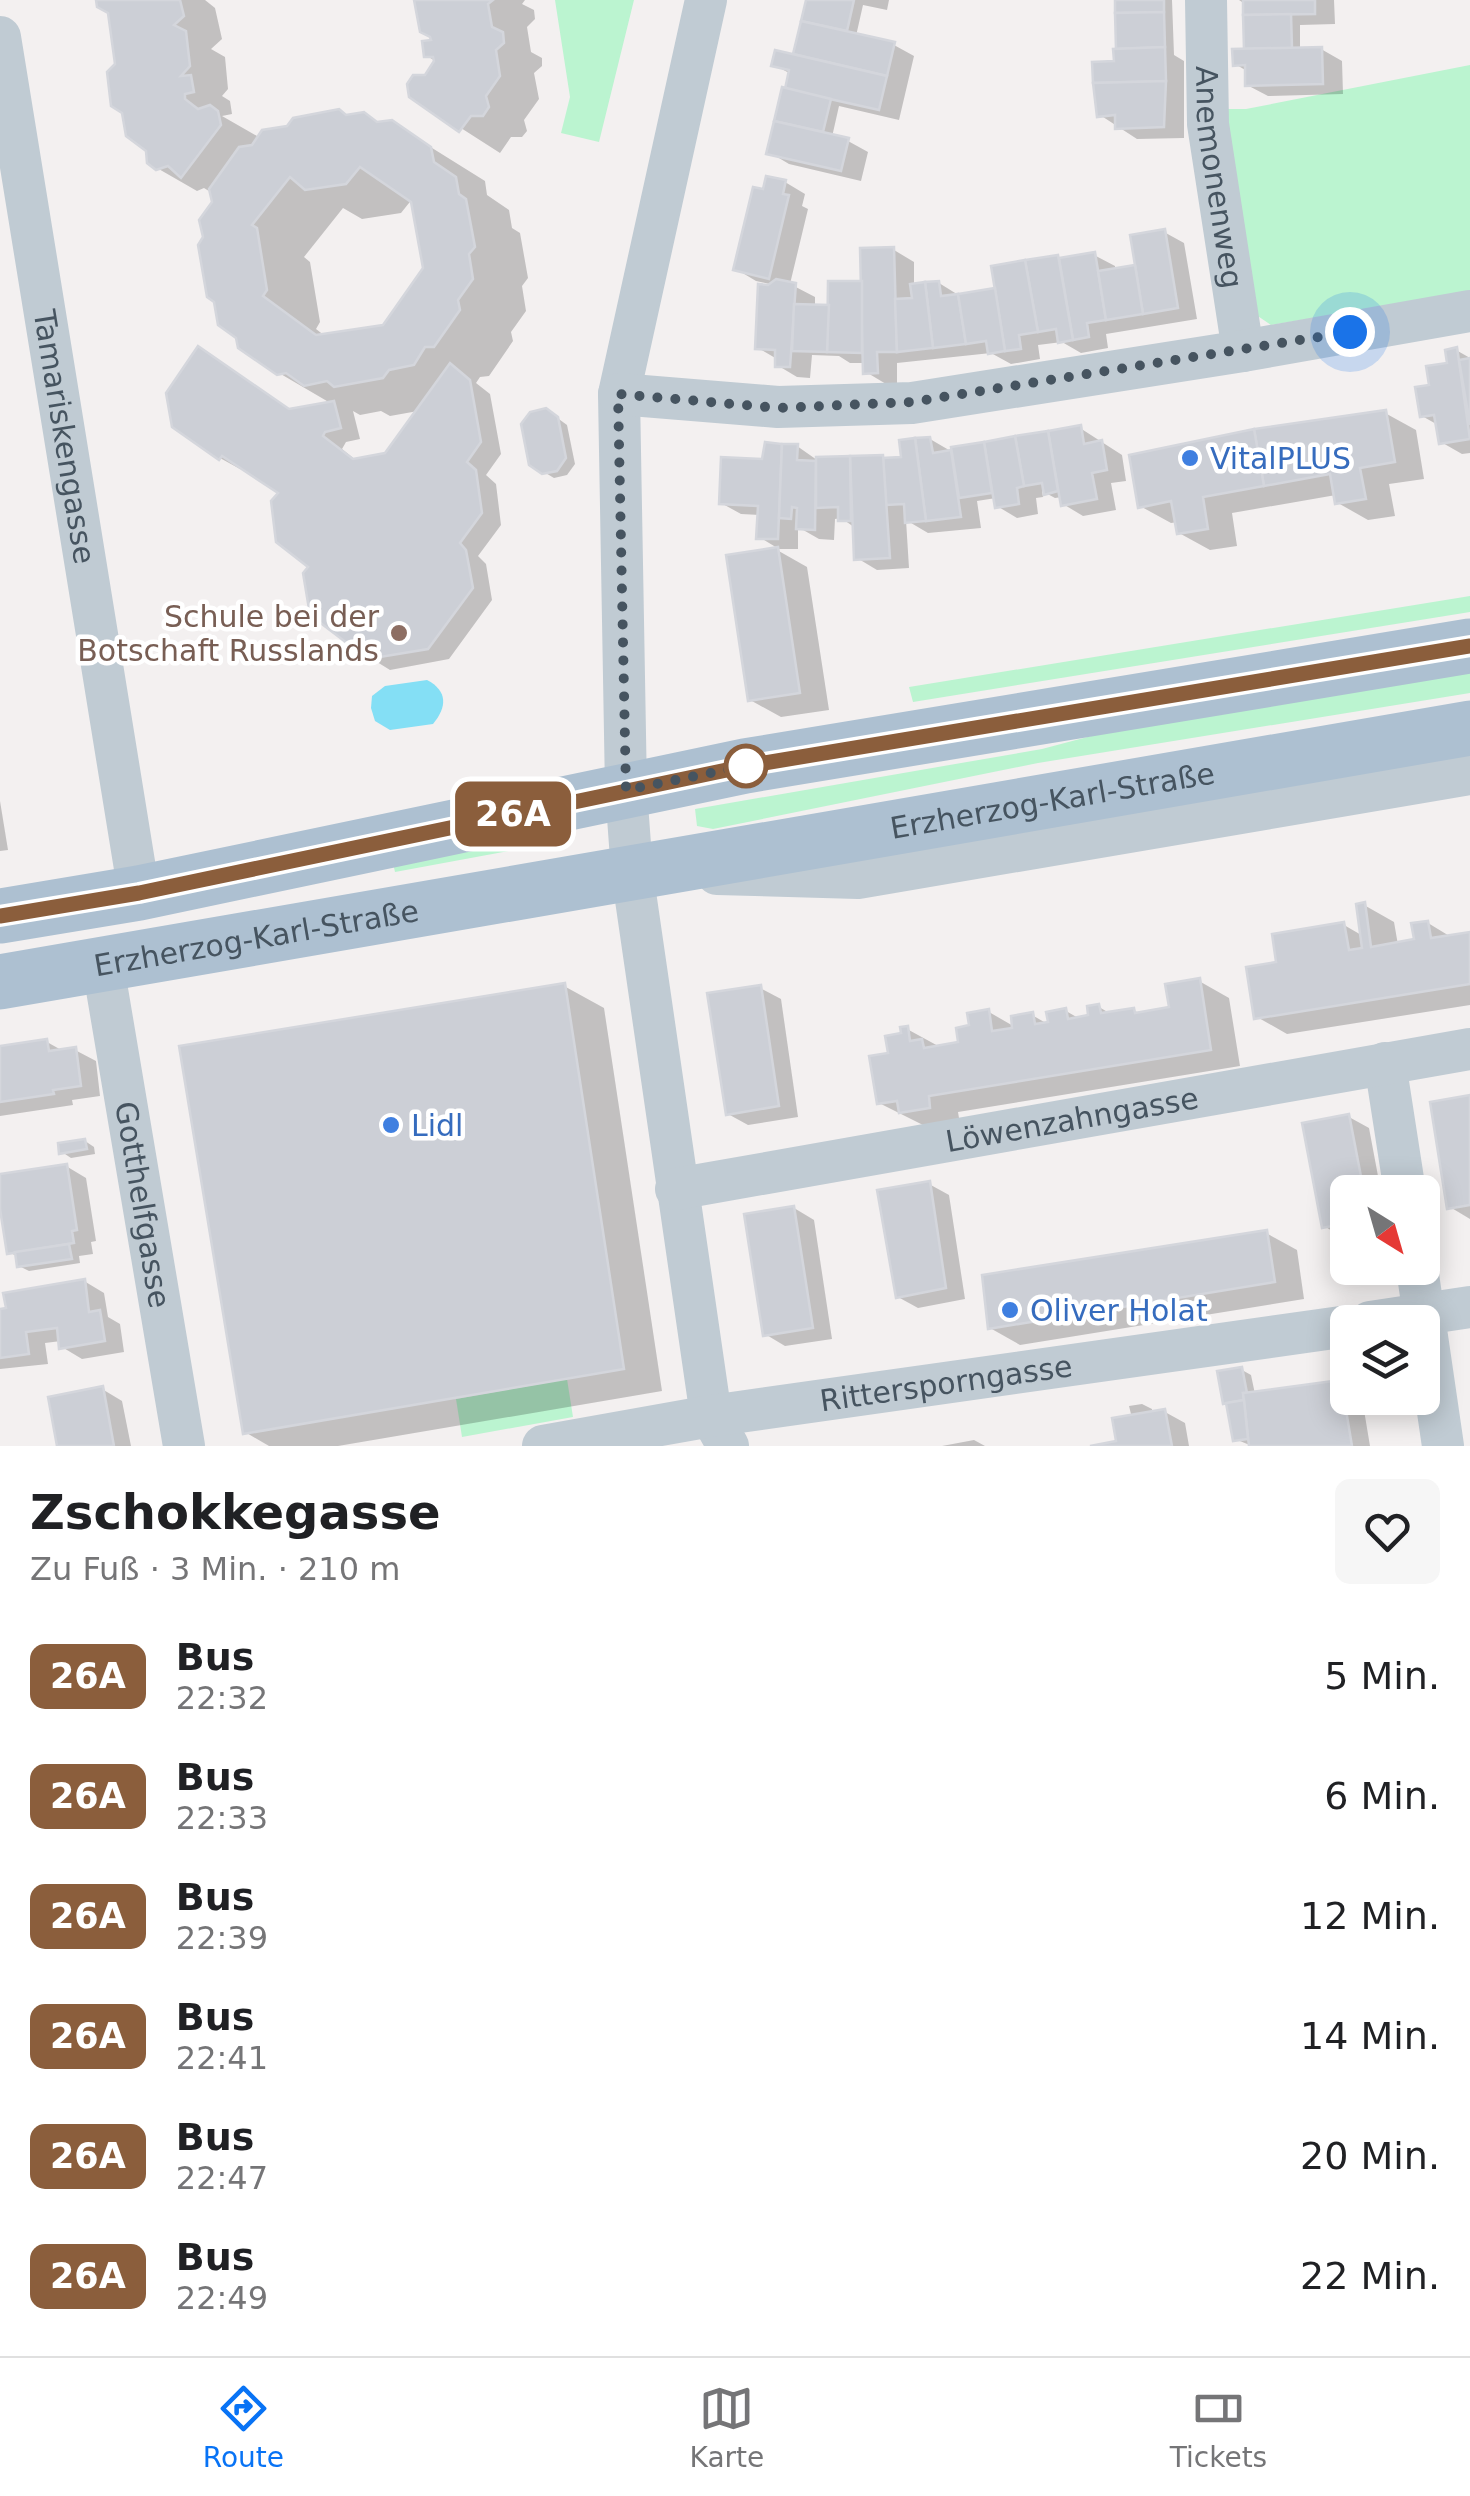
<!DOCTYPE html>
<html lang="de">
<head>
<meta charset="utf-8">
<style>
  :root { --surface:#fff; --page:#f6f6f6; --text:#202124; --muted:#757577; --line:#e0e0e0; --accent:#0873f5 }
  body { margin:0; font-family:"DejaVu Sans",sans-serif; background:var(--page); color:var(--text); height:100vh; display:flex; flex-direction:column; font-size:38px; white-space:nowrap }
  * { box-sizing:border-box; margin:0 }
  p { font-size:32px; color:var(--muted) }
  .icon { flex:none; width:55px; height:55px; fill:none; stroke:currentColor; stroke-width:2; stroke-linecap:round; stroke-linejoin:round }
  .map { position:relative; height:1446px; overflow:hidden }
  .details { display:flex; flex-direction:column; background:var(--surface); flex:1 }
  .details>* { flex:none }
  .badge { padding:0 20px; border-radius:15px; font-size:35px; line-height:65px }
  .needle { width:65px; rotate:143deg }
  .buttons { position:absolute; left:1330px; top:1175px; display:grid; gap:20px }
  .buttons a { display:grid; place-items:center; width:110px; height:110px; border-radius:15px; background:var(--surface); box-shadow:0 5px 25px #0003; font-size:50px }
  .you { position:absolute; width:50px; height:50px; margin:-25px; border:8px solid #fff; border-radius:50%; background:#1a73e8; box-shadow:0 0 0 15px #1a73e833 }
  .map>.badge { position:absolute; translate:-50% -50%; box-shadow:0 0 0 5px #fff }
  .round { display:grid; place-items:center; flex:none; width:105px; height:105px; border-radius:15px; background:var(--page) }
  .summary { display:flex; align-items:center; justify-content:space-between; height:170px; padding:0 30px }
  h1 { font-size:48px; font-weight:700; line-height:75px }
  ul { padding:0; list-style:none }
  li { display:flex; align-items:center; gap:30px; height:120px; padding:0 30px }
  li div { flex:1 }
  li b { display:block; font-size:38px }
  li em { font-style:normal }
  li .badge { min-width:110px; font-weight:700; text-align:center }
  .tab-bar { display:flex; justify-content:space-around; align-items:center; height:140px; border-top:2px solid var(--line); background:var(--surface); font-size:28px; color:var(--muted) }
  .tab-bar a { display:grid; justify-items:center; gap:5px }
  .tab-bar .current { color:var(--accent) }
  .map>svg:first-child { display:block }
  .green { fill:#bbf4d0 }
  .water { fill:#84dff5 }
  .shadow { fill:#0003; fill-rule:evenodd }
  .building { fill:#cccfd6; stroke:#d4d6dc; stroke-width:2.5; fill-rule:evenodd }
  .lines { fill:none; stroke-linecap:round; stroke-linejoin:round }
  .minor { stroke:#c0cbd3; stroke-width:42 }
  .primary { stroke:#adc0d1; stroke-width:55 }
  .line-casing { stroke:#fff; stroke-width:22 }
  .line { stroke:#8b5e3c; stroke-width:15 }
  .walk { stroke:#465460; stroke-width:10; stroke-dasharray:0 18 }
  .shop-dot { fill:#3f7fe0; stroke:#fff; stroke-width:4 }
  .education-dot { fill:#8d6e63; stroke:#fff; stroke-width:4 }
  .stop-dot { fill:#fff; stroke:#8b5e3c; stroke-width:5 }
  .labels { text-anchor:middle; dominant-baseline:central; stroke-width:9; stroke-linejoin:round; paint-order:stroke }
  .street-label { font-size:30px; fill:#465460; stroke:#fff }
  .shop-label { font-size:30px; fill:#366cbe; stroke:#fff; text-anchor:start }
  .education-label { font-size:30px; fill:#785e54; stroke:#fff; text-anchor:end }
</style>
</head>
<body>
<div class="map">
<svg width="1470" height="1446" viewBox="0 0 1470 1446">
  <rect width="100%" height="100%" fill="#f3f0f0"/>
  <g class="green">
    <path d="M555 0H634L599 142 561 133 570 97Z"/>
    <path d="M1470 65V292L1271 325 1246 308 1224 109H1246Z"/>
    <path d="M1470 596V612L913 702 909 687Z"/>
    <path d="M1470 668V693L1038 763 713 829 697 826 695 809 1042 749 1129 726Z"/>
    <path d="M567 828 568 840 395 872 392 859Z"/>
    <path d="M567 1379 573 1417 462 1437 456 1399Z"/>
  </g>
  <path class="water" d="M427 680C448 691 447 707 433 724L390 730 375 721 371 708 372 696 385 686Z"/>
  <g class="shadow">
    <path d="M98 0H205L215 8 222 39 211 49 225 57 228 89 222 96 230 101 232 114 222 116 257 136 258 141 348 117 380 124 392 123 485 181 487 195 509 210 512 228 520 233 528 278 522 286 526 311 511 332 513 341 489 376 480 377 476 383 490 394 501 454 486 475 496 484 501 525 478 556 486 564 492 600 449 659 390 670 369 657 311 567 282 493 243 466 240 469 220 458 174 426 332 404 279 373 212 193 204 188 197 191 157 168 117 65 110 12ZM413 198 426 269 384 327 325 336 316 329 320 322 310 262 304 257 343 208 362 219 401 213ZM353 411 360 415 381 411 390 416 418 411 386 455 357 461 342 449 346 442 360 439Z"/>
    <path d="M416 0H525L522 4 534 10 535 19 527 27 531 52 542 58V66L534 73 539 99 524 120 527 131 522 137H511L500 153 411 96 437 62 427 56 438 42Z"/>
    <path d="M809 0H889L887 10 863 5 856 36 894 45 914 56 899 120 839 106 832 137 848 141 868 152 861 181 789 164 769 152 784 90 787 91 791 74 774 65 795 57Z"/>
    <path d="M1117 0H1172L1174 55 1184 61V138L1137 139 1100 115 1118 51Z"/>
    <path d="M1239 0H1334L1335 24 1300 25V50L1321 49 1342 61 1343 94 1268 96 1247 85V71L1235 64 1246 51 1245 4Z"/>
    <path d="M785 182 805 194 802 206 808 209 790 284 815 297V307L830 308 865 284 894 250 914 262V286L939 283 960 296 998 290 994 268 1094 255 1115 266V270L1137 267 1164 232 1184 243 1197 319 1106 334 1108 348 1081 353 1062 342 1038 345 1040 359 1011 364 991 353 897 363V383L886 384 866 372 865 363H850L839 356 812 355 810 378 797 377 777 365V359L758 348 774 285 756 281 736 269 765 192Z"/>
    <path d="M1456 350 1470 358V453L1462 454 1441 442 1438 425 1422 416 1432 387Z"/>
    <path d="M1385 413 1416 430 1424 479 1389 484 1395 516 1368 520 1338 503 1336 495 1232 513 1237 546 1210 550 1179 533 1178 522 1171 523 1140 506Z"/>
    <path d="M556 417 567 425 575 464 567 475 554 478 544 472Z"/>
    <path d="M1080 428 1122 455 1126 481 1111 483 1116 510 1083 516 1063 504 1062 497 1055 498 1042 491 1043 497 1036 498 1038 514 1017 518 997 506 996 498 977 501 981 528 928 533 906 520 909 568 877 570 857 558 854 527 841 518 835 519 834 540 819 539 798 527V549H779L759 537 760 515 741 514 721 503 765 462 767 445 797 446 817 460H903L930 439 954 453V449Z"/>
    <path d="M777 550 807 567 829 710 781 717 750 700Z"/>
    <path d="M0 801 8 850 0 851Z"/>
    <path d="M1364 905 1394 922 1398 945 1416 942 1428 923 1451 937 1470 934V1005L1287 1034 1257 1017 1279 964 1344 925 1363 936Z"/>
    <path d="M1199 981 1229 998 1240 1066 958 1112 960 1124 931 1129 879 1103 891 1055 907 1029 940 1047 960 1044 989 1012 1015 1027 1032 1015 1051 1026 1066 1011 1080 1019 1091 1017 1099 1007 1111 1014 1134 1010 1141 1015 1172 1010Z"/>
    <path d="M564 986 604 1008 662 1391 338 1446H269L245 1432Z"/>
    <path d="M760 988 781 999 798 1117 748 1125 728 1114Z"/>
    <path d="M47 1042 63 1051 75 1050 96 1061 100 1096 72 1100 73 1105 0 1116V1049Z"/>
    <path d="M1470 1098V1219L1450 1207Z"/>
    <path d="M1349 1117 1369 1128 1381 1192H1348V1237L1344 1238 1324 1226Z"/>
    <path d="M85 1141 94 1147 95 1154 71 1158 62 1152Z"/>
    <path d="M66 1166 86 1178 96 1241 91 1242 93 1254 79 1256 80 1263 29 1271 19 1266 18 1257 9 1252 0 1176Z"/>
    <path d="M929 1184 949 1195 965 1299 918 1308 898 1297Z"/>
    <path d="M794 1208 814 1220 832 1339 785 1346 765 1334Z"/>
    <path d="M1266 1233 1297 1250 1304 1299 1020 1345 990 1328Z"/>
    <path d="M84 1281 104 1293 108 1317 120 1324 124 1352 82 1359 62 1347 61 1341 45 1343 48 1364 0 1369V1311Z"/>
    <path d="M1242 1370 1251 1375 1255 1394 1341 1382 1348 1386V1398H1362L1370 1446H1252L1235 1439Z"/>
    <path d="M102 1389 122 1401 131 1446H60Z"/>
    <path d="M1142 1404 1152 1409V1414L1165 1412 1185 1423 1189 1446H1102L1119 1444 1136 1417 1131 1414 1129 1406Z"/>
    <path d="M974 1440 985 1446H942Z"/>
  </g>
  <g class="building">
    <path d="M96 0H180L184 16 174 25 186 31 190 66 181 76 191 75 194 92 185 94V99L198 109 210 105 218 111 221 125 181 178 168 166 156 170 147 163 146 151 126 136 122 113 111 106 107 72 115 64 108 13 97 7Z"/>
    <path d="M414 0H493L488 4 492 27 503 32 504 43 496 50 500 76 486 96 489 107 483 116H471L459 132 409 97 407 84 413 75H425L434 61 433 57H424L422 41 431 40 430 37 420 32Z"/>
    <path d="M806 0H854L847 31 801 21Z"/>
    <path d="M1115 0H1164V12L1115 13Z"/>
    <path d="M1243 0H1315V14L1243 15Z"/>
    <path d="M1164 12 1165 47 1116 49 1115 13Z"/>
    <path d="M1291 14 1292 48 1244 49 1243 15Z"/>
    <path d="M801 21 895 42 887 76 793 54Z"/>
    <path d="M1165 47 1166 81 1093 83 1092 62 1114 61 1113 49Z"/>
    <path d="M1322 47 1323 84 1245 86V65L1233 66 1232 49Z"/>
    <path d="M775 50 887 76 879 110 785 89 789 70 771 66Z"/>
    <path d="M1166 81 1164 127 1115 129V115L1097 117 1093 83Z"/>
    <path d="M782 87 831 99 823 132 774 121Z"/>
    <path d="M339 109 346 115 364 112 377 122 392 120 431 147 434 162 456 177 459 194 466 199 475 247 469 254 473 279 458 300 460 310 434 347H425L414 365 389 370 383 378 334 387 327 381 304 386 286 373 277 375 238 348 236 338 218 325 214 302 207 297 198 245 203 237 199 220 212 202 209 189 239 147 252 145 262 130 287 126 293 118ZM360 167 411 202 423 268 383 325 316 335 263 296 267 290 257 228 252 225 290 177 305 190 346 184Z"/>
    <path d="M774 121 849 138 841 171 766 154Z"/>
    <path d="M766 176 786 180 783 194 789 195 769 279 733 270 753 187 763 189Z"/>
    <path d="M1165 229 1178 308 1143 314 1130 235Z"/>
    <path d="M894 247 897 352H877L878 373 863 374 860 248Z"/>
    <path d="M1095 252 1106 320 1087 323 1089 337 1073 340 1059 258Z"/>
    <path d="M1058 255 1073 340 1058 343 1056 329 1038 332 1025 260Z"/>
    <path d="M1025 260 1038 332 1019 335 1021 349 1005 351 991 266Z"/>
    <path d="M1135 265 1143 314 1106 320 1098 271Z"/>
    <path d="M776 279 796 283 790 367H775V350L755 349 758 284 768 285Z"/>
    <path d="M828 281H862V353L827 352Z"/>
    <path d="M939 281 941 296 958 294 966 344 933 348 925 282Z"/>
    <path d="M925 282 933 348 897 352 895 299 912 298 910 284Z"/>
    <path d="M995 288 1005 351 988 354 986 341 966 344 958 294Z"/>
    <path d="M794 304 829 305 827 352 792 351Z"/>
    <path d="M198 346 289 409 334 401 341 428 325 432 323 436 353 459 385 453 450 363 470 380 481 442 467 462 476 470 482 513 460 543 466 550 473 588 428 649 368 659 310 615 303 573 308 567 276 542 271 501 278 493 222 456 219 460 172 427 166 393Z"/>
    <path d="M1457 347 1470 439 1439 444 1434 415 1420 417 1415 387 1429 385 1426 366 1447 363 1445 350Z"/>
    <path d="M1470 358V425L1459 360Z"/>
    <path d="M546 408 558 417 566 458 557 471 542 474 529 465 521 424 530 412Z"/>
    <path d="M1386 410 1395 462 1360 468 1366 499 1335 504 1330 474 1264 486 1254 429Z"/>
    <path d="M1081 425 1084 444 1102 440 1107 470 1092 473 1097 499 1061 506 1048 431Z"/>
    <path d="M1254 429 1264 486 1203 497 1208 529 1177 534 1171 501 1138 508 1129 455Z"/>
    <path d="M1048 431 1058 491 1044 495 1042 483 1024 486 1015 436Z"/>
    <path d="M1015 436 1024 486 1017 488 1019 504 995 508 984 442Z"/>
    <path d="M930 437 933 453 951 450 961 517 926 521 915 438Z"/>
    <path d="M915 438 926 521 905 523 904 504 886 505 883 458 901 457 899 440Z"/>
    <path d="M765 442 782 444 778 539H756L758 506 719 504 721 457 762 459Z"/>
    <path d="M984 442 992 493 959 498 951 447Z"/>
    <path d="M782 444H798L797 460 816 461 815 530 796 529 797 508 792 507 791 519 779 518Z"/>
    <path d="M883 455 890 558 854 560 850 456Z"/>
    <path d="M850 456 851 521H838V507L816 508V457Z"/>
    <path d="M778 547 800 693 748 701 726 555Z"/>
    <path d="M1365 902 1371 947 1414 939 1411 923 1428 921 1431 938 1470 932V984L1254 1019 1246 967 1276 962 1272 934 1344 922 1349 950 1362 948 1356 904Z"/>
    <path d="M1200 978 1211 1050 929 1096 930 1108 899 1113 897 1101 877 1104 869 1056 888 1053 885 1036 901 1033 900 1027 908 1026 910 1041 922 1039 924 1048 958 1042 956 1028 969 1025 967 1013 989 1009 992 1031 1012 1028 1011 1016 1033 1012 1035 1024 1048 1022 1046 1012 1066 1008 1068 1019 1088 1015 1087 1006 1099 1004 1101 1013 1134 1008 1135 1013 1169 1007 1165 984Z"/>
    <path d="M565 983 624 1369 243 1434 179 1046Z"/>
    <path d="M761 985 779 1106 726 1115 707 993Z"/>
    <path d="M47 1039 49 1051 76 1047 81 1086 53 1090 54 1094 0 1102V1046Z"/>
    <path d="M1470 1095V1205L1447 1209 1430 1102Z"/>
    <path d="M1349 1114 1364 1192H1348V1223L1322 1228 1302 1123Z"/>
    <path d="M85 1139 87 1149 59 1154 58 1143Z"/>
    <path d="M67 1164 77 1230 72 1231 74 1243 7 1254 0 1209V1174Z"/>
    <path d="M930 1181 946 1288 896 1298 877 1190Z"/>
    <path d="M794 1206 813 1328 763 1336 744 1214Z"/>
    <path d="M1267 1230 1275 1282 988 1329 982 1275Z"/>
    <path d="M69 1244 72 1259 17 1267 15 1252Z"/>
    <path d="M85 1279 89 1312 100 1310 105 1341 59 1349 57 1328 26 1332 29 1354 0 1358V1309L6 1308 3 1293Z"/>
    <path d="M1242 1367 1247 1393H1243L1244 1400 1223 1404 1217 1371Z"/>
    <path d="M1341 1380 1352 1446H1249L1243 1393Z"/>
    <path d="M103 1386 114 1446H57L48 1397Z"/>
    <path d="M1244 1400 1248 1439 1233 1441 1226 1403Z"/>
    <path d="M1165 1409 1172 1446H1090L1116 1441 1112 1418Z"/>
  </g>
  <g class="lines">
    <g class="minor">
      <path d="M706 0 619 394 626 790 632 872 711 1416 728 1446"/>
      <path id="s1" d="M1206 0 1208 124 1243 351"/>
      <path id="s2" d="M0 37 139 893"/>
      <path d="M619 394 778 407 912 403 1243 351 1470 311"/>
      <path d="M717 874 858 878 1470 774"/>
      <path id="s3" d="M103 966 184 1446"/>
      <path d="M1385 1063 1405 1192"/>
      <path id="s4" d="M676 1189 1470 1049"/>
      <path d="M1417 1268 1443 1446"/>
      <path d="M1370 1322 1470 1307"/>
      <path id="s5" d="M543 1446 711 1416 1348 1326"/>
    </g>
    <g class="primary">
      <path d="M0 916 139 893 745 766 1470 646"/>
      <path id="s6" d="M0 982 1470 728"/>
    </g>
  </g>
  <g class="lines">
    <defs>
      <path id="line" d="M0 916 139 893 746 766 1470 646"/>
    </defs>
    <use href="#line" class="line-casing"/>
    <use href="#line" class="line"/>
    <path class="walk" d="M746 766 626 790 618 394 778 408 912 402 1350 332"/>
  </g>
  <g class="shop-dot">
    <circle cx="1190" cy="458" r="10"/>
    <circle cx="391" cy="1125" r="10"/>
    <circle cx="1010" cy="1310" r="10"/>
  </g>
  <circle class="education-dot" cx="399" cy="633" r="10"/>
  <circle class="stop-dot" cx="746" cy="766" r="20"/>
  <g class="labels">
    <g class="street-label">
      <text stroke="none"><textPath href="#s1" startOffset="178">Anemonenweg</textPath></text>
      <text stroke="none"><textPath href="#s2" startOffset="405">Tamariskengasse</textPath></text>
      <text stroke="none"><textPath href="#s6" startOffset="1068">Erzherzog-Karl-Straße</textPath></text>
      <text stroke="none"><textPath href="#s6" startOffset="260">Erzherzog-Karl-Straße</textPath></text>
      <text stroke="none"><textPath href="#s4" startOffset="402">Löwenzahngasse</textPath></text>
      <text stroke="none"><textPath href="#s3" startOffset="242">Gotthelfgasse</textPath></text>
      <text stroke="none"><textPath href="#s5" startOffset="408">Rittersporngasse</textPath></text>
    </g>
    <g class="shop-label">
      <text x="1210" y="458">VitalPLUS</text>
      <text x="411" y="1125">Lidl</text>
      <text x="1030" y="1310">Oliver Holat</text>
    </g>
    <g class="education-label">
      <text x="379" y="616">Schule bei der<tspan x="379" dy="34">Botschaft Russlands</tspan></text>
    </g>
  </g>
</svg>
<div class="buttons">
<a><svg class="needle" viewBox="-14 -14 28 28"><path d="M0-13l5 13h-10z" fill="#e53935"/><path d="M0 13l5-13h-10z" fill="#757577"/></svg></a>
<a><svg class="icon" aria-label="layers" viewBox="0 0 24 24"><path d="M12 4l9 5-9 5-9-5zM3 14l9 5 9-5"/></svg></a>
</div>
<div class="you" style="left:1350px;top:332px"></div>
<b class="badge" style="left:513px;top:814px;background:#8b5e3c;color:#fff">26A</b>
</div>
<section class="details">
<div class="summary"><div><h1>Zschokkegasse</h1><p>Zu Fuß · 3 Min. · 210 m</p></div><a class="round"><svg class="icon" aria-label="heart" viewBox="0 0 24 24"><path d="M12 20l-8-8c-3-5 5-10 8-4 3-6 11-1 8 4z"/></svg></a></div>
<ul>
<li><span class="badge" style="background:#8b5e3c;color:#fff">26A</span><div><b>Bus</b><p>22:32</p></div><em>5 Min.</em></li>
<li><span class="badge" style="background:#8b5e3c;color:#fff">26A</span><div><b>Bus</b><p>22:33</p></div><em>6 Min.</em></li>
<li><span class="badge" style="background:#8b5e3c;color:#fff">26A</span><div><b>Bus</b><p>22:39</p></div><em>12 Min.</em></li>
<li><span class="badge" style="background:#8b5e3c;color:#fff">26A</span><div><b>Bus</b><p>22:41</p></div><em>14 Min.</em></li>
<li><span class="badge" style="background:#8b5e3c;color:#fff">26A</span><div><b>Bus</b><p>22:47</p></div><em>20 Min.</em></li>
<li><span class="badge" style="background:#8b5e3c;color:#fff">26A</span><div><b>Bus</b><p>22:49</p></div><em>22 Min.</em></li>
</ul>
</section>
<nav class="tab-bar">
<a class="current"><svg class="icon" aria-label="directions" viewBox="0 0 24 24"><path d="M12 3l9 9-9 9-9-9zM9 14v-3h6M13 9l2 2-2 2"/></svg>Route</a>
<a><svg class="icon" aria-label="map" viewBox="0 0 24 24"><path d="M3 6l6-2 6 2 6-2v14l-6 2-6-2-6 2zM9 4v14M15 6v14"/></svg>Karte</a>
<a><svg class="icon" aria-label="tickets" viewBox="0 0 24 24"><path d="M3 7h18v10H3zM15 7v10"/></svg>Tickets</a>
</nav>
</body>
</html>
